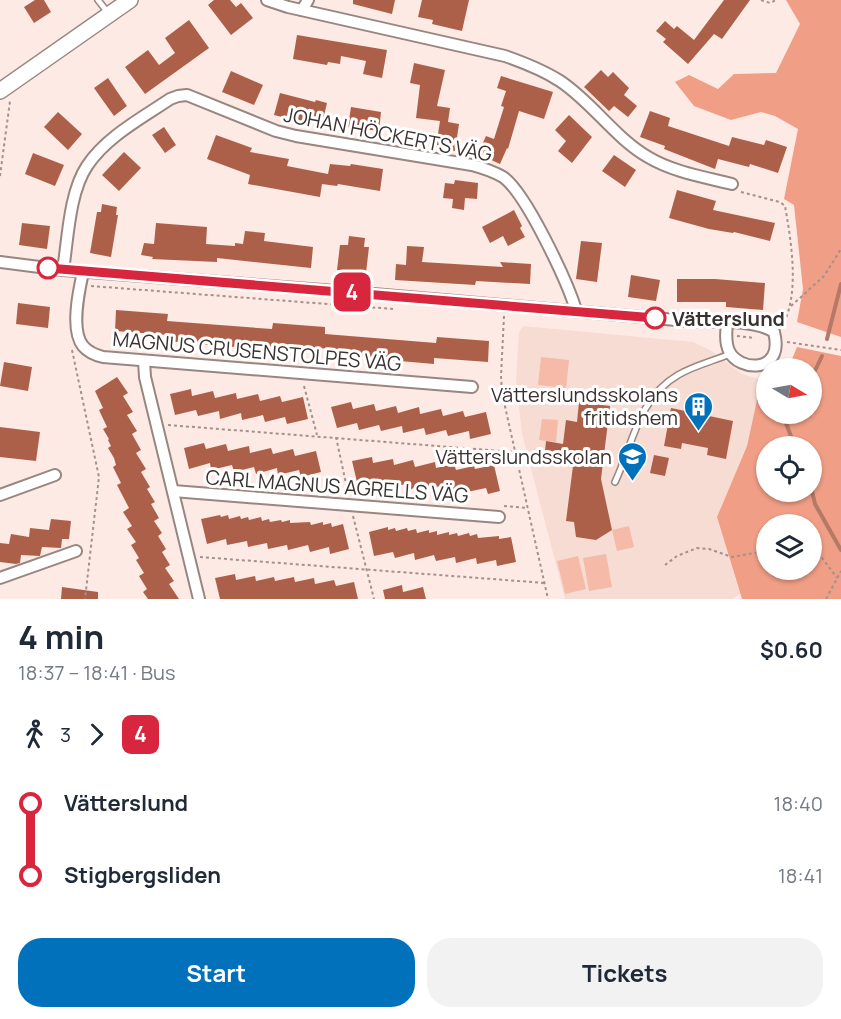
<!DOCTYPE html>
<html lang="en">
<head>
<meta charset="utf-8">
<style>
  :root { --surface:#fff; --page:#f2f2f3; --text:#1f2937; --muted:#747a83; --accent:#0171bc }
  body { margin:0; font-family:Manrope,sans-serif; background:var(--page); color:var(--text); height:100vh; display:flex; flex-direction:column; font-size:22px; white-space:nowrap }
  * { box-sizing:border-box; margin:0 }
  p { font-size:20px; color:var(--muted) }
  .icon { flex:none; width:33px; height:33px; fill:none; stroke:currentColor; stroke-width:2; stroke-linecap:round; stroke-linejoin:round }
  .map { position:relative; height:599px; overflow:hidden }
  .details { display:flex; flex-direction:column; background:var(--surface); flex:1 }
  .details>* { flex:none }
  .badge { padding:0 12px; border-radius:9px; font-size:21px; line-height:39px }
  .needle { width:39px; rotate:100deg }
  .tools { position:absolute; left:756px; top:358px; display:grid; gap:12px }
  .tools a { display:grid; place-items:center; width:66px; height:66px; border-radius:50%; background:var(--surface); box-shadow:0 2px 4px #0004; font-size:30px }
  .map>.badge { position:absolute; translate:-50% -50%; box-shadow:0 0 0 3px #fff }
  .legs { display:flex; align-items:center; gap:9px; height:66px; padding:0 18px; font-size:20px }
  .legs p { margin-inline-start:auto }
  .headline { display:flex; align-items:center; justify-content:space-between; height:102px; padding:0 18px }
  h1 { font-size:33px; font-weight:700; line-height:45px }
  .primary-button { display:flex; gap:12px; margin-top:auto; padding:12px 18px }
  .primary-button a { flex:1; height:69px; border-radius:24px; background:var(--accent); color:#fff; font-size:24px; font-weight:700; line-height:69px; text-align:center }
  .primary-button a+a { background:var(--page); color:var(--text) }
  ul { padding:0 18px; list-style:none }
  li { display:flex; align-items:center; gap:21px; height:72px; font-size:22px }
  li i { display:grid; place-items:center; width:9px; height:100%; margin:0 8px; background:currentColor }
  li i::after { content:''; width:15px; height:15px; margin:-8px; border:4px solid; border-radius:50%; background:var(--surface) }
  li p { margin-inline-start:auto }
  li:first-child i { background:linear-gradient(#0000 50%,currentColor 0) }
  li:last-child i { background:linear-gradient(currentColor 50%,#0000 0) }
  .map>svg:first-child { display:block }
  .built { fill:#f7dcd3 }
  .green { fill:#f5baa8 }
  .forest { fill:#f09e85; fill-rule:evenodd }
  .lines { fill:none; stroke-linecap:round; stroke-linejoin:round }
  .stream { stroke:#b57967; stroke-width:4 }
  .building { fill:#ac6049 }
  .lane-casing { stroke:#988681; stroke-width:8 }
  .street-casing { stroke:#988681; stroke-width:14 }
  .secondary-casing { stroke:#988681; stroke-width:18 }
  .path { stroke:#a0928e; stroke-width:2; stroke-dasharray:3 3; stroke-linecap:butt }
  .lane { stroke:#fff; stroke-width:5 }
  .street { stroke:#fff; stroke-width:10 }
  .secondary { stroke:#fff; stroke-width:15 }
  .line-1-casing { stroke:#fff; stroke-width:14 }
  .line-1 { stroke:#d7263d; stroke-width:9 }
  .stop-1-dot { fill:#fff; stroke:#d7263d; stroke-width:3 }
  .labels { text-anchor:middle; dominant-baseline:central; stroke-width:6; stroke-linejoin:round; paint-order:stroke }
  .street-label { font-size:20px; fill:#3a3230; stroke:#fff }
  .stop-label { font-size:20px; font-weight:bold; fill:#3a3230; stroke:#fff; text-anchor:start }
  .poi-label { font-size:20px; fill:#3a3230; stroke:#fff; text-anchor:end }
</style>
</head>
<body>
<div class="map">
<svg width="841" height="599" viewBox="0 0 841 599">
  <rect width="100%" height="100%" fill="#feeae4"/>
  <path class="built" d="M523 326 693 342 710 350 742 374 766 381 757 400 747 446 717 517 740 594 733 599H565L522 434 516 379 519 332Z"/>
  <g class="green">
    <path d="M541 357 569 360 566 388 538 385Z"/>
    <path d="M542 419 558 420 556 442 539 440Z"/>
    <path d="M629 526 634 547 617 551 612 530Z"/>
    <path d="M606 554 612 587 589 591 583 558Z"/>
    <path d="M578 556 586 589 565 594 557 561Z"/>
  </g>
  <g class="forest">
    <path d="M786 0H841V337L797 322 803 289 794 205 784 199 798 129 775 116 761 112 731 120 694 106 675 82 689 75 718 89 734 74 776 73 800 24Z"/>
    <path d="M797 347 841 356V599H742L717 517 747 446 757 400 766 382V414H812V369H788ZM766 447H812V492H766ZM766 525H812V570H766Z"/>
  </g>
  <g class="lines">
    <g class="stream">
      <path d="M827 339 841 284"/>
      <path d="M812 377 822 356"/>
      <path d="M789 414 786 423 795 447"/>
      <path d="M812 491 815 504 841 550"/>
    </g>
  </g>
  <g class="building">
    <path d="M35 0H44L51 12 34 23 24 7Z"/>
    <path d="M214 0H230L236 7 241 3 253 18 231 35 208 5Z"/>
    <path d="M353 0H395L392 14 353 4Z"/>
    <path d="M422 0H469L462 31 432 24 433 20 418 17Z"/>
    <path d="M724 0H750L722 39 714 34 688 64 663 42 666 39 656 31 665 21 674 29 677 26 694 40Z"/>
    <path d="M189 20 209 48 145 94 125 67 148 50 159 65 175 53 165 38Z"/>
    <path d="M297 35 387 50 382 78 363 74 366 61 341 56 340 64 328 62 327 65 293 59Z"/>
    <path d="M414 63 445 70 437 106 450 108 448 122 459 124 455 151 436 147 440 121 416 118 420 85 410 83Z"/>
    <path d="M601 70 608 77 613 72 629 88 624 95 637 106 628 117 614 106 609 111 584 87Z"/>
    <path d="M231 71 263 85 254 105 222 92Z"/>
    <path d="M501 76 553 92 544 119 519 111 508 149 507 148 500 164 478 154 486 136 494 139 504 107 501 106 506 91 497 88Z"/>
    <path d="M108 78 127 106 114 116 94 88Z"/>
    <path d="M280 93 315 102 316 100 327 103 323 120 311 117 310 124 274 115Z"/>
    <path d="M351 107 381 112 379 131 348 127Z"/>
    <path d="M650 111 670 118 668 126 729 146 732 137 764 145 766 140 787 147 778 173 750 164 749 167 718 159 715 169 664 149 665 146 640 137Z"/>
    <path d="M58 112 82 134 68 150 44 127Z"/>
    <path d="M569 115 592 137 572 163 558 151 566 141 555 130Z"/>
    <path d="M164 127 176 145 165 153 152 135Z"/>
    <path d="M216 135 252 148 250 152 289 159 287 166 328 174 330 164 350 166 351 164 383 169 380 191 338 184 337 186 322 184 320 197 248 184 250 175 207 159Z"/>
    <path d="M124 152 141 168 119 191 102 175Z"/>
    <path d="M33 153 64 165 55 186 25 174Z"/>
    <path d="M614 155 636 170 625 187 602 171Z"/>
    <path d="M455 180 478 183 477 199 465 198 464 210 452 208 453 199 443 198 445 183 454 184Z"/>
    <path d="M677 190 716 201 713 210 775 223 770 241 734 232 733 233 709 229 669 218Z"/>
    <path d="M102 204 117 207 116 215H118L111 257 90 253 97 212H101Z"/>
    <path d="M514 210 522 226 520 228 525 237 508 246 503 236 490 243 482 227Z"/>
    <path d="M22 223 50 226 47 249 19 245Z"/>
    <path d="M156 223 207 227 206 244 235 246V243L243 244 245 231 265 233 264 241 313 247 311 268 217 258V262L152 259 153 257 141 255 144 243 154 244Z"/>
    <path d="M349 236 365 238 364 247H369L366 273 337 270 340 245H348Z"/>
    <path d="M581 241 602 243 597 282 576 279Z"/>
    <path d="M407 246 424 247 422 262 503 267 500 262 531 264 530 284 476 281 475 285 395 280 396 264 406 265Z"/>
    <path d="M631 275 660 280 656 301 628 297Z"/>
    <path d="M677 279H715L765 283 763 310 726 307V302H677Z"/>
    <path d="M18 303 50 307 48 328 16 324Z"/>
    <path d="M116 310 168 314 167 321 272 329 273 323 325 327V334L436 343 437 337 489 341 488 362 434 358V364L331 355V349L271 344V350L166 341 167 335 115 331Z"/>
    <path d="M4 362 32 367 28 391 0 386Z"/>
    <path d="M117 377 128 393 123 396 133 412 127 415 137 431 132 434 141 450 136 453 146 469 141 472 150 487 147 489 155 502 151 504 159 518 154 521 162 533 158 536 166 549 162 552 170 565 165 568 174 581 169 584 179 599H148L143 592 147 589 139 576 144 573 136 560 139 558 131 545 136 542 127 529 132 526 123 512 129 508 117 485 121 483 113 467 116 465 114 458 108 448 111 446 108 440 109 439 103 429 107 427 99 410 103 408 95 391Z"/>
    <path d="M191 389 192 396 213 391 215 398 236 393 237 399 258 394 260 401 280 396 282 402 303 397 308 419 287 424 285 417 265 422 263 415 242 420 241 413 220 419 219 411 198 416 196 410 175 415 170 394Z"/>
    <path d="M351 402 353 409 374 404 376 411 396 406 398 413 419 407 420 414 441 409 443 416 463 411 465 417 486 412 491 434 470 439 469 431 448 436 446 430 426 435 424 428 403 433 402 426 381 431 379 425 359 430 357 423 337 428 331 407Z"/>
    <path d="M579 402 610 406 601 479 612 530 596 540 576 537 574 522 566 521 573 466 544 462 546 441 563 444 566 420 577 422Z"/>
    <path d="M671 408 733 421 726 459 707 455 708 448 682 443 681 449 664 446Z"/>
    <path d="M0 427 40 432 36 461 0 457Z"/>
    <path d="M204 443 206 449 226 444 228 451 249 446 250 453 271 448 273 454 293 449 295 456 316 451 321 472 301 477 299 470 278 475 277 468 256 474 254 467 234 472 232 465 211 470 210 463 189 469 184 448Z"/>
    <path d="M654 455 669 458 665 476 650 473Z"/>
    <path d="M372 457 373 463 393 459 394 465 413 460 415 467 435 462 436 468 454 464 456 470 474 466 475 469 494 465 500 491 488 494 486 488 467 492 465 486 447 491 445 485 427 489 426 485 407 490 406 484 387 488 386 482 366 487 365 480 357 482 352 461Z"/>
    <path d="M220 515 221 517 228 515 229 519 240 516 241 519 248 517 249 520 261 517 262 521 269 519 270 522 281 520 282 522 290 520V523L310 522 311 525 323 522V525L331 523 332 527 343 524 349 549 330 554 329 547 310 552 308 545 288 550 287 545 268 549 267 543 248 547 247 541 227 545 226 539 207 544 201 519Z"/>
    <path d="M51 519 71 521 69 539H62L61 548 42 547 40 556 21 555 20 563 16 564 0 562V543L9 544 11 534 29 537 30 528 49 530Z"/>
    <path d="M388 527V530L395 528 396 531 407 528 408 531 416 529 417 533 429 530V533L437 531V535L449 532V535L457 533 458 536 469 533 470 536 477 534 478 538 499 536V539L511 537 516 562 497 566 496 560 477 564 476 558 456 563 455 557 436 561 434 555 415 560 414 553 395 558 393 552 374 556 369 532Z"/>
    <path d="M235 574 236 580 255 576 256 581 274 577 275 581 294 577 295 582 314 578 315 584 334 580 336 586 354 582 358 599H220L215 578Z"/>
    <path d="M402 585 403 592 423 587 426 599H385L383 590Z"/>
    <path d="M62 587 98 592V599H61Z"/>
  </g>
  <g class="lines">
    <defs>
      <g id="lane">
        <path d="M98 0 109 14"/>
        <path d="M615 482C633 444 638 398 678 375 693 366 713 361 730 354"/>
      </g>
      <g id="street">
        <path d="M267 0 288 7 505 56C525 63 543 70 560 81 593 103 614 137 648 157 673 172 704 177 732 184"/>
        <path d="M302 10 308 0"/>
        <path d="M0 262 63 270 362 293 688 321C713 322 754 319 774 332 785 374 739 372 729 351 725 342 726 332 727 323"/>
        <path d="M63 270C68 239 69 193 87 166 106 137 142 118 170 99L178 96 187 95 276 131 296 136 472 165C483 168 493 171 503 177 526 193 567 281 576 310"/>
        <path d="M83 272C79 290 70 330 83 346 88 352 95 355 103 357L472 387"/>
        <path d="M144 361 145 377 199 599"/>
        <path d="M173 491 499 517"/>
        <path d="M0 495 55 475"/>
        <path d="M0 578 76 551"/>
      </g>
      <path id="secondary" d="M0 91 130 0"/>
    </defs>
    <use href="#lane" class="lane-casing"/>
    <use href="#street" class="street-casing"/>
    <use href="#secondary" class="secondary-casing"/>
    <g class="path">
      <path d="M761 0 770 3 776 0"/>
      <path d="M0 176 10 101"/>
      <path d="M741 192 780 202 785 206C791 240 800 293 783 324"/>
      <path d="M91 286 393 309"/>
      <path d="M791 306 824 276 841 249"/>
      <path d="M504 316 501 376 502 393 548 599"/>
      <path d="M737 336 755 338"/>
      <path d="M787 342 841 350"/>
      <path d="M72 350 99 477 85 599"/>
      <path d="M304 386 317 435"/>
      <path d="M168 425 514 452"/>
      <path d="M336 437 348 493"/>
      <path d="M504 506 527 508"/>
      <path d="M353 516 374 599"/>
      <path d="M812 551 820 555 837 578"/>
      <path d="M200 557 545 583"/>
      <path d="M665 565 677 556 697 548 709 549 732 557 766 551"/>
      <path d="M826 599 841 571"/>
    </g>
    <use href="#lane" class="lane"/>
    <use href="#street" class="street"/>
    <use href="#secondary" class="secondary"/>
  </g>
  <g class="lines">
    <defs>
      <path id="line-1" d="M48 268 655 318"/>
    </defs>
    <use href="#line-1" class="line-1-casing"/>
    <use href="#line-1" class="line-1"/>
  </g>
  <defs>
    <symbol id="building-pin" viewBox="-11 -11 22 30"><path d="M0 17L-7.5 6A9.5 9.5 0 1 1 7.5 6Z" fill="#0171bc" stroke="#fff"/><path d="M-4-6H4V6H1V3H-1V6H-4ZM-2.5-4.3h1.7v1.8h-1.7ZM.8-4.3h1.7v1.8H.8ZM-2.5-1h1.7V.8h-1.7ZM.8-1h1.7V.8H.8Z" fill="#fff"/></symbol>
    <symbol id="school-pin" viewBox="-11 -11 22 30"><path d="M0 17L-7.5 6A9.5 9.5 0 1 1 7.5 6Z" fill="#0171bc" stroke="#fff"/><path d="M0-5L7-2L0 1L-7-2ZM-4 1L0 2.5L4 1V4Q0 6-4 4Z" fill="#fff"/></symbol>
  </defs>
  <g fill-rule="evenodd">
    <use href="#building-pin" x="682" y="390" width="33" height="45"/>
    <use href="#school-pin" x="616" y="440" width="33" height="45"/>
  </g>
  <g class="stop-1-dot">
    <circle cx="48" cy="268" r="10"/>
    <circle cx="655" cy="318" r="10"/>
  </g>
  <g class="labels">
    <g class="street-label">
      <text transform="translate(388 134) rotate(11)">JOHAN HÖCKERTS VÄG</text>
      <text transform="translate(257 351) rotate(5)">MAGNUS CRUSENSTOLPES VÄG</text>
      <text transform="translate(337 486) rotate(4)">CARL MAGNUS AGRELLS VÄG</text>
    </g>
    <g class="stop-label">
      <text x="672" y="318">Vätterslund</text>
    </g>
    <g class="poi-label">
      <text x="678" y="394">Vätterslundsskolans<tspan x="678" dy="23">fritidshem</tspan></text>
      <text x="612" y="456">Vätterslundsskolan</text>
    </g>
  </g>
</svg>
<div class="tools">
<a><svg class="needle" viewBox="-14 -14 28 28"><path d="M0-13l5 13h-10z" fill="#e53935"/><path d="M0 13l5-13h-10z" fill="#747a83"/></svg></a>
<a><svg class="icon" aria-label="locate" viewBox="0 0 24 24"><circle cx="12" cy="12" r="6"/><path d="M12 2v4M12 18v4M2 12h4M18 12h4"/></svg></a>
<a><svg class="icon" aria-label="layers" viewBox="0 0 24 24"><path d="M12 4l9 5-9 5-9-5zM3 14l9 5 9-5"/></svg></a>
</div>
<b class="badge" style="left:352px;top:292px;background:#d7263d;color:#fff">4</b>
</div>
<section class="details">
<div class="headline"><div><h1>4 min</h1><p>18:37 – 18:41 · Bus</p></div><b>$0.60</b></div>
<div class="legs"><svg class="icon" aria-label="walk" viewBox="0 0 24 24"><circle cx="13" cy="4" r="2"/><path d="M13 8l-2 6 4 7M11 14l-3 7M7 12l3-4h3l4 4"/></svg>3<svg class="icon" aria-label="forward" viewBox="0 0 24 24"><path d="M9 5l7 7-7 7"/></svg><b class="badge" style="background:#d7263d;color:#fff">4</b></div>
<ul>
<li><i style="color:#d7263d"></i><b>Vätterslund</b><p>18:40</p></li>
<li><i style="color:#d7263d"></i><b>Stigbergsliden</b><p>18:41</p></li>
</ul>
<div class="primary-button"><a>Start</a><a>Tickets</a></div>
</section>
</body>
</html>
